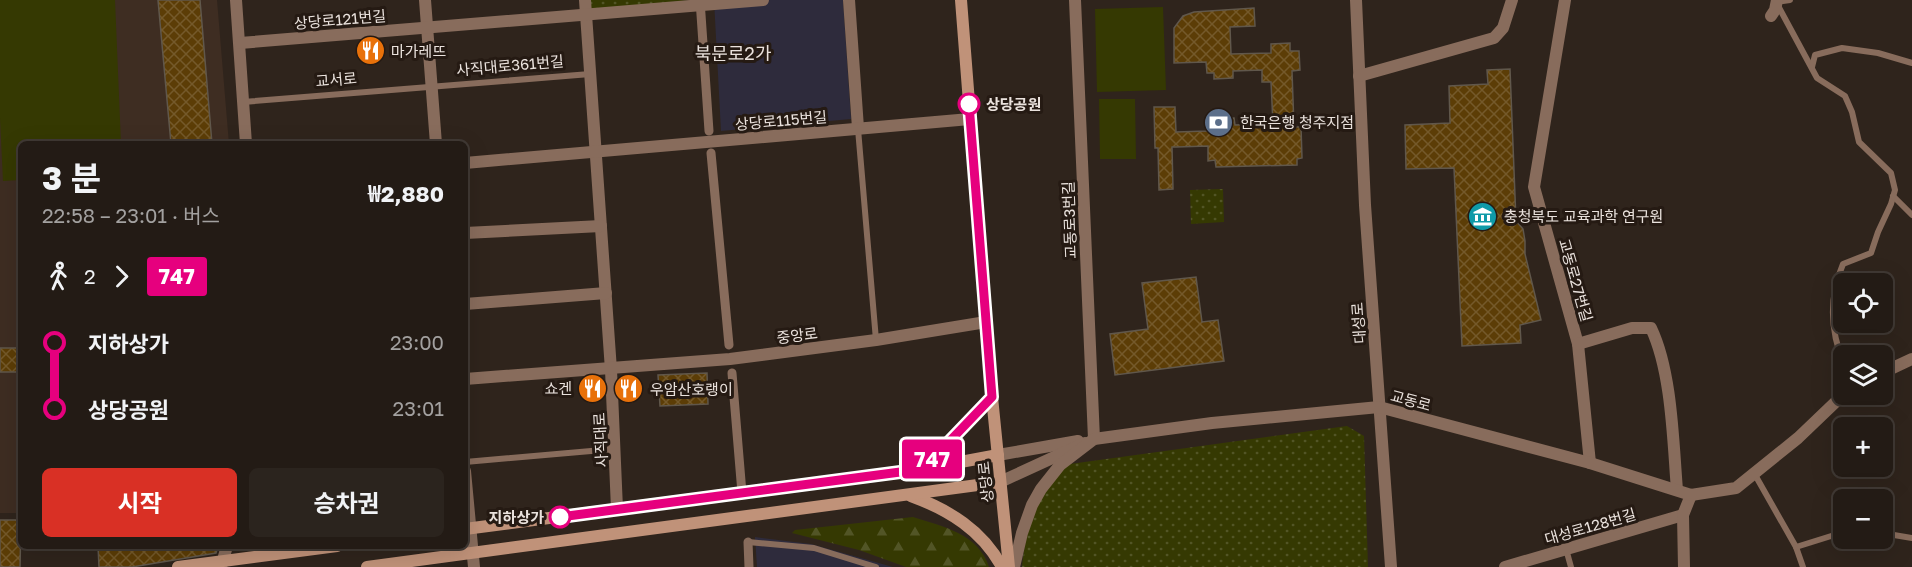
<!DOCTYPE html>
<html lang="ko">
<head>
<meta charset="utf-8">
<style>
  :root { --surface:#231b15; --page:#2b241e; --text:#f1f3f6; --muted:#a3a1a0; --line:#403934; --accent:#d93025 }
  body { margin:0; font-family:"Golos Text","Noto Sans KR",sans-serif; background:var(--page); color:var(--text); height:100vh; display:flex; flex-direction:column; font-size:22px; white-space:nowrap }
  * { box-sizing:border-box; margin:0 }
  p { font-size:20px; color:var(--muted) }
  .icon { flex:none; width:33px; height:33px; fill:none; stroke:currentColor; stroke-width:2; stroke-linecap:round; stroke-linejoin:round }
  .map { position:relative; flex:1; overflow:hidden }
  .side { position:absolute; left:18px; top:141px; width:450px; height:408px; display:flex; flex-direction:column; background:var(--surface); border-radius:9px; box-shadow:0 6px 24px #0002,0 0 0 2px var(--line) }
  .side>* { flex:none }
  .badge { padding:0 12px; border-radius:4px; font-size:21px; line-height:39px }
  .controls { position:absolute; left:1833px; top:273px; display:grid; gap:12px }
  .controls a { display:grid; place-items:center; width:60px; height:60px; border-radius:9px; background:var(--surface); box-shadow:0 6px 24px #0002,0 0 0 2px var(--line); font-size:30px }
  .map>.badge { position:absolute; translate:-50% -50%; box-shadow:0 0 0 3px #fff }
  .legs { display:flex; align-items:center; gap:9px; height:66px; padding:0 24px; font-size:20px }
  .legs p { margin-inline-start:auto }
  .summary { display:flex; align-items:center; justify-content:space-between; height:102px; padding:0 24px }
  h1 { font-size:33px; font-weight:700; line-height:45px }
  .primary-button { display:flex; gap:12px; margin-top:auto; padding:12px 24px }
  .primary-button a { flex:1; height:69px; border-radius:9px; background:var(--accent); color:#fff; font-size:24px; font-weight:700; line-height:69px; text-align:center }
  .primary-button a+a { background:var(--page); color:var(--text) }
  ul { padding:0 24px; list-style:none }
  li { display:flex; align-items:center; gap:21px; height:66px; font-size:22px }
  li i { display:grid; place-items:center; width:9px; height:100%; margin:0 8px; background:currentColor }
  li i::after { content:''; width:15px; height:15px; margin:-8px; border:4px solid; border-radius:50%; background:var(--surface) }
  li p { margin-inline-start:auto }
  li:first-child i { background:linear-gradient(#0000 50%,currentColor 0) }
  li:last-child i { background:linear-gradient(currentColor 50%,#0000 0) }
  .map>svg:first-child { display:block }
  .commercial { fill:#2e2b3c }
  .built { fill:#3e2d22 }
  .forest { fill:url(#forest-firs) }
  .park { fill:url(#park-dots) }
  .pitch { fill:#353902 }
  .building { fill:url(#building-cross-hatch); stroke:#60574b; stroke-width:1.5 }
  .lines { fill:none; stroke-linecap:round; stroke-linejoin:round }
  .service { stroke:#886c5c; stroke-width:6 }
  .pedestrian { stroke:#886c5c; stroke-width:9 }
  .minor { stroke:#886c5c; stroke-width:12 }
  .tertiary { stroke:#886c5c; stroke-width:12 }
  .secondary { stroke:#c09279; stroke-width:12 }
  .line-1-casing { stroke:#fff; stroke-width:14 }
  .line-1 { stroke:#e6007e; stroke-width:9 }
  .stop-1-dot { fill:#fff; stroke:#e6007e; stroke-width:3 }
  .labels { text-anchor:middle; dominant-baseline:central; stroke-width:6; stroke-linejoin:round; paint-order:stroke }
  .street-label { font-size:15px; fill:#eae2dd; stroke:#251a13 }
  .poi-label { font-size:15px; fill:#eae2dd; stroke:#251a13; text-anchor:start }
  .stop-label { font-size:15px; font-weight:bold; fill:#eae2dd; stroke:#251a13; text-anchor:start }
  .quarter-label { font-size:18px; fill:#eae2dd; stroke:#251a13 }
</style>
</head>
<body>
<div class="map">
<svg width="1912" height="567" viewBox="0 0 1912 567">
  <defs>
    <pattern id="forest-firs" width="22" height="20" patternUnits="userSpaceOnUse" patternTransform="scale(1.5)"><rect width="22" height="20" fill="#353902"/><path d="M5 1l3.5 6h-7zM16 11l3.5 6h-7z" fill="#525526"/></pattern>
    <pattern id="park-dots" width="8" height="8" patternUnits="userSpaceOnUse" patternTransform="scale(1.5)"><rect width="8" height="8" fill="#353902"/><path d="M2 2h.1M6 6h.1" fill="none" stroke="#525526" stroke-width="1.8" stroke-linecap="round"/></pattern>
    <pattern id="building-cross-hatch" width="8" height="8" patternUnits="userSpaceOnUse" patternTransform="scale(1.5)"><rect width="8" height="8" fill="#5c3d06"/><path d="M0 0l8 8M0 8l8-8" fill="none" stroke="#74592a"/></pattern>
  </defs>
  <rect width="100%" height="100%" fill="#2f241c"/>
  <g class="commercial">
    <path d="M714 0H843L851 119 721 131Z"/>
    <path d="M755 537 811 544 893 567H757Z"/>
  </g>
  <path class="built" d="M0 0H217L229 144H21V513H0Z"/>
  <path class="forest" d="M913 517C942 526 979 534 989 567H906L859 550 792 533 795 530Z"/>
  <g class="park">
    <path d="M588 0H690L589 11Z"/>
    <path d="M1223 189 1224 222 1191 224 1190 190Z"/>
    <path d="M1347 426 1364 436 1368 567H1022C1025 530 1039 486 1070 464Z"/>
  </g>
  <g class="pitch">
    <path d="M0 0H115L121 144H21V180L3 181 0 118Z"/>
    <path d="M1163 7 1166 90 1097 92 1095 9Z"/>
    <path d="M1099 99H1135L1136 159H1100Z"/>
  </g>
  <g class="building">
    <path d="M158 0H200L212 144H171Z"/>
    <path d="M1254 8 1255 26 1230 27 1231 54 1271 53V44L1290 43V51H1299L1300 70 1292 71 1294 127H1301L1302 158 1297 159V165L1216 167 1215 160 1208 161V146L1176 147H1172L1173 189 1159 190 1158 148H1155L1154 107H1175L1176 132 1207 131V119L1234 118 1235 125 1273 124 1271 82H1262V70L1233 71V78L1214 79V73H1207L1206 62 1174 63V28L1183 16 1194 12Z"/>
    <path d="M1510 69 1516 221 1523 229 1525 241V254L1541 320 1520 325 1521 343 1462 346 1454 168 1406 169 1405 125 1450 123 1449 86 1488 84 1487 70Z"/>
    <path d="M1196 277 1202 322 1218 320 1224 361 1115 375 1110 334 1148 329 1142 283Z"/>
    <rect x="0" y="348" width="21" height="24"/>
    <path d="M707 373 708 404 660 406 658 375Z"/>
    <path d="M0 520H21L20 567H0Z"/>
    <path d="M98 546H218L216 553 132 567H99Z"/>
  </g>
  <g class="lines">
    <g class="service">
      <path d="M1790 0 1776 2 1817 78 1845 96 1852 112 1859 142 1891 173 1895 190 1891 204 1878 232 1871 253 1843 264C1829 297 1830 331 1844 364"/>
      <path d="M1812 67 1815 55 1842 48 1878 53 1912 63"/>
      <path d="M243 102 590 74"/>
      <path d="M858 129 876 340"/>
      <path d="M1893 196 1912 215"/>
      <path d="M465 462 614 449"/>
      <path d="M1754 473 1796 547 1803 567"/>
      <path d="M1882 533 1912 538"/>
      <path d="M748 542 814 548 876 567"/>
      <path d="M1796 547 1844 532"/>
      <path d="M1566 549 1571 567"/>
    </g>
    <g class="pedestrian">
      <path d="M700 0 709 131"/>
      <path d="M711 153 729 345"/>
      <path d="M732 373 742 493"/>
      <path d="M748 542 749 567"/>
    </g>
    <g class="minor">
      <path d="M236 0 246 144"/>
      <path d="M425 0 436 144"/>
      <path d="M585 0 611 370 617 509"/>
      <path d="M849 0 858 128"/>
      <path d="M1075 0 1094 439"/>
      <path d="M1356 0 1365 205 1391 567"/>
      <path d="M1565 0 1534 187 1578 344 1590 463"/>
      <path d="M1771 16 1775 10 1777 0"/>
      <path d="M240 43 763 0"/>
      <path d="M1359 76 1494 38 1503 28 1512 0"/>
      <path d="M465 163 970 119"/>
      <path d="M465 233 601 226"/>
      <path d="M465 304 606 293"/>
      <path d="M1578 344 1632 328H1651C1672 372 1673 442 1677 490"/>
      <path d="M465 379 730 359 876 340 986 322"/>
      <path d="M998 455 1078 441"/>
      <path d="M465 471 474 567"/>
      <path d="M1000 482 1085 443"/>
      <path d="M221 567 227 546"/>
      <path d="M1505 567 1683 515"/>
      <path d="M1684 567 1683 515 1691 495"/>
    </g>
    <g class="tertiary">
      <path d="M1882 373 1912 359"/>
      <path d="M1014 567 1022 533 1032 505 1041 489 1060 465 1094 439 1212 423 1379 407 1590 463 1691 495 1736 488 1798 438 1844 394"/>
    </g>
    <g class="secondary">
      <path d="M961 0 992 397 1009 567"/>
      <path d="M923 469 992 397"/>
      <path d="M911 496C949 510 982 530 1002 567"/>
      <path d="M465 529 923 469 998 455"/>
      <path d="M178 567 337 546"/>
      <path d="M367 567 1000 482"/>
    </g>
  </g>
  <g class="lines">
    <defs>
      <path id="line-1" d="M560 517 923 469 992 397 969 104"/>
    </defs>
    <use href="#line-1" class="line-1-casing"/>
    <use href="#line-1" class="line-1"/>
  </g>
  <defs>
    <symbol id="restaurant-disc" viewBox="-11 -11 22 22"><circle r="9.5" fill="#e8710a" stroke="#251a13"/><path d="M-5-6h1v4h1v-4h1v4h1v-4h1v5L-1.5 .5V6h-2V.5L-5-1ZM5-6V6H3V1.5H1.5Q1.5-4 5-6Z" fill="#fff"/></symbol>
    <symbol id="bank-disc" viewBox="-11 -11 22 22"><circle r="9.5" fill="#5c6f8a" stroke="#251a13"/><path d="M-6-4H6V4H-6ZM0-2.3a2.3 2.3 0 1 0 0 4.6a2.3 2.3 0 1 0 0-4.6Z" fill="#fff"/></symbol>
    <symbol id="museum-disc" viewBox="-11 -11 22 22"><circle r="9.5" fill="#0f9aa8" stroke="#251a13"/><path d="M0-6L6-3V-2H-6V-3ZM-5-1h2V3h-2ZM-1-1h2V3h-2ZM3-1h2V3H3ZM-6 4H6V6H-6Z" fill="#fff"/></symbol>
  </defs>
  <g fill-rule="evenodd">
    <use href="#restaurant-disc" x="354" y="34" width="33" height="33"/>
    <use href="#bank-disc" x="1202" y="106" width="33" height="33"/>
    <use href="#museum-disc" x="1466" y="200" width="33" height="33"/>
    <use href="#restaurant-disc" x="576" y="372" width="33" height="33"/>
    <use href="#restaurant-disc" x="612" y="372" width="33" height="33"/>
  </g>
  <g class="stop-1-dot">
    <circle cx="969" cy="104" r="10"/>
    <circle cx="560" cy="517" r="10"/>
  </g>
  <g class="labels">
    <g class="street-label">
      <text transform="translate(340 19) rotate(-5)">상당로121번길</text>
      <text transform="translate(510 65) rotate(-5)">사직대로361번길</text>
      <text transform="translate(336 79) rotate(-5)">교서로</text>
      <text transform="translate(781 120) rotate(-5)">상당로115번길</text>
      <text transform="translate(1069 220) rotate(-92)">교동로3번길</text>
      <text transform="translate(1576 280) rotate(74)">교동로27번길</text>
      <text transform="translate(1358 323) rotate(-94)">대성로</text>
      <text transform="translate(797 335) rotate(-7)">중앙로</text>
      <text transform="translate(1411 400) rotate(15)">교동로</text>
      <text transform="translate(600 440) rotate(-93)">사직대로</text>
      <text transform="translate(985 482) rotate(-96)">상당로</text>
      <text transform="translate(1590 526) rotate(-16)">대성로128번길</text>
    </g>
    <g class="poi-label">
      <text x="391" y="51">마가레뜨</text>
      <text x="1240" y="122">한국은행 청주지점</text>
      <text x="1504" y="216">충청북도 교육과학 연구원</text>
      <text x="572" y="388" text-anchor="end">쇼겐</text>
      <text x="650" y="389">우암산호랭이</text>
    </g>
    <g class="stop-label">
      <text x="986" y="104">상당공원</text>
      <text x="544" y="517" text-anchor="end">지하상가</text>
    </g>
    <g class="quarter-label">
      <text x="733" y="53">북문로2가</text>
    </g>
  </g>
</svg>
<div class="controls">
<a><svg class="icon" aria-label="locate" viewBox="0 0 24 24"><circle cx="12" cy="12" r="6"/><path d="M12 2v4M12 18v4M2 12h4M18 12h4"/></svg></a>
<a><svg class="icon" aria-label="layers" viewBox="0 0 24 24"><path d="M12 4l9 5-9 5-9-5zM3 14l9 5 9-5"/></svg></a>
<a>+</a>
<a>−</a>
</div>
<b class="badge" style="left:932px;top:459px;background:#e6007e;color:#fff">747</b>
<section class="side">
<div class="summary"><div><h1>3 분</h1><p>22:58 – 23:01 · 버스</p></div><b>₩2,880</b></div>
<div class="legs"><svg class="icon" aria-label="walk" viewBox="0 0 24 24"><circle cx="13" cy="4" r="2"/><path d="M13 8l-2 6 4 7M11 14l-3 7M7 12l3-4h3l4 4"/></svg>2<svg class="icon" aria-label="forward" viewBox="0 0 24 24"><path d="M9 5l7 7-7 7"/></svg><b class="badge" style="background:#e6007e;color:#fff">747</b></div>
<ul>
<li><i style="color:#e6007e"></i><b>지하상가</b><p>23:00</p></li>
<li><i style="color:#e6007e"></i><b>상당공원</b><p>23:01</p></li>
</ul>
<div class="primary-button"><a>시작</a><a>승차권</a></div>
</section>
</div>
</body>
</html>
